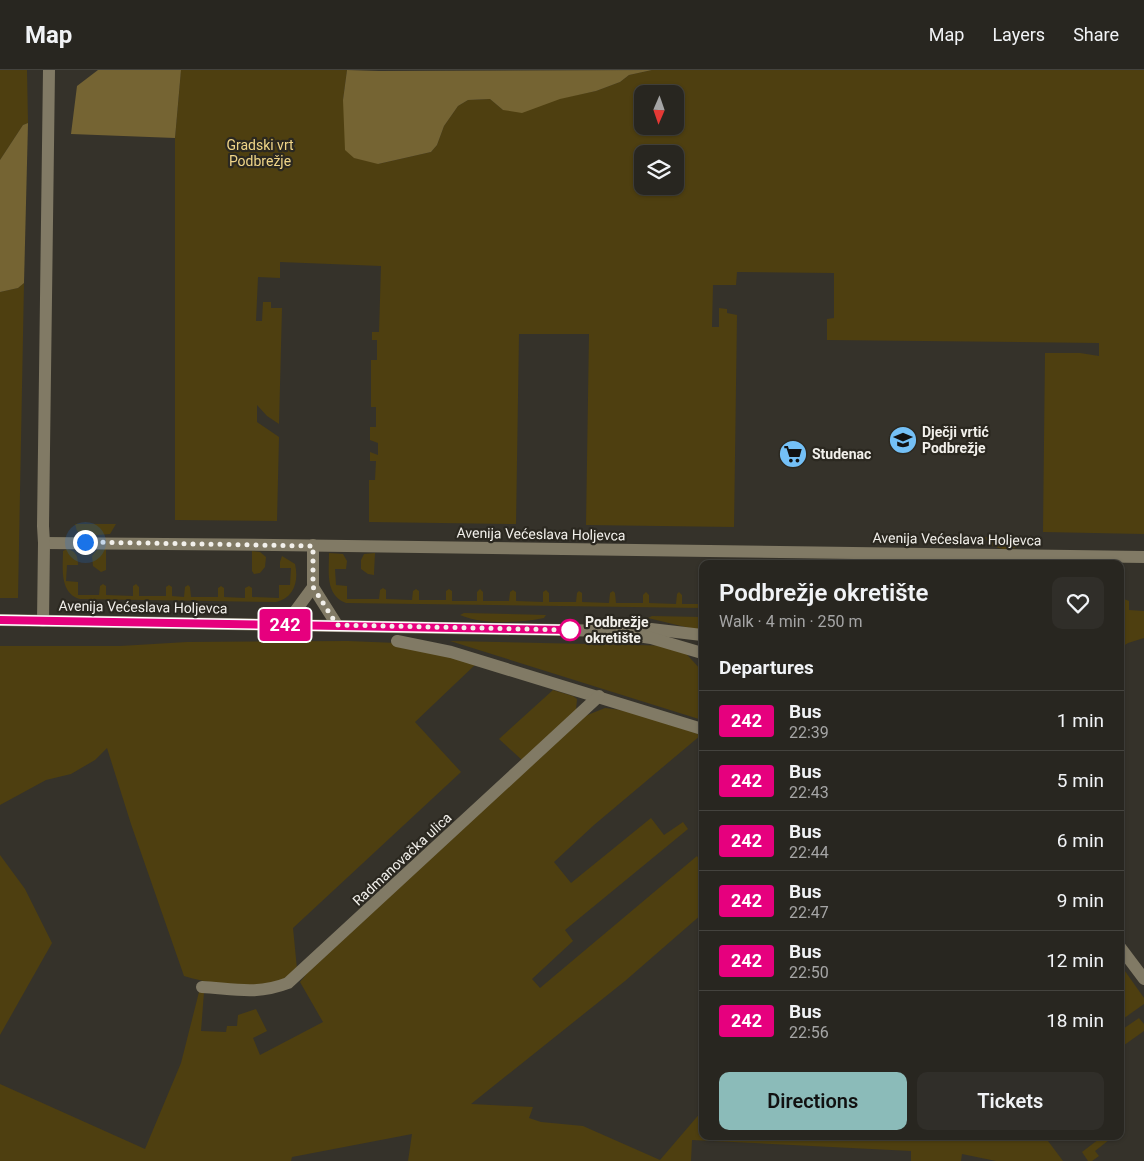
<!DOCTYPE html>
<html lang="en">
<head>
<meta charset="utf-8">
<style>
  :root { --surface:#282620; --page:#302e29; --text:#f1f3f6; --muted:#a5a5a5; --line:#44433e; --accent:#8bbbb9 }
  body { margin:0; font-family:Roboto,sans-serif; background:var(--page); color:var(--text); height:100vh; display:flex; flex-direction:column; font-size:19px; white-space:nowrap }
  * { box-sizing:border-box; margin:0 }
  p { font-size:16px; color:var(--muted) }
  .icon { flex:none; width:28px; height:28px; fill:none; stroke:currentColor; stroke-width:2; stroke-linecap:round; stroke-linejoin:round }
  .map { position:relative; flex:1; overflow:hidden }
  .panel { position:absolute; left:699px; top:490px; width:425px; height:580px; display:flex; flex-direction:column; background:var(--surface); border-radius:10px; box-shadow:0 1px 4px #0004,0 0 0 1px var(--line) }
  .panel>* { flex:none }
  .badge { padding:0 10px; border-radius:4px; font-size:18px; line-height:32px }
  .needle { width:32px; rotate:182deg }
  .controls { position:absolute; left:634px; top:15px; display:grid; gap:10px }
  .controls a { display:grid; place-items:center; width:50px; height:50px; border-radius:10px; background:var(--surface); box-shadow:0 1px 4px #0004,0 0 0 1px var(--line); font-size:25px }
  .you { position:absolute; width:25px; height:25px; margin:-12px; border:4px solid #fff; border-radius:50%; background:#1a73e8; box-shadow:0 0 0 8px #1a73e833 }
  .map>.badge { position:absolute; translate:-50% -50%; box-shadow:0 0 0 2px #fff }
  h2 { padding:0 20px; font-size:19px; line-height:45px }
  .round { display:grid; place-items:center; flex:none; width:52px; height:52px; border-radius:10px; background:var(--page) }
  .summary { display:flex; align-items:center; justify-content:space-between; height:85px; padding:0 20px }
  h1 { font-size:24px; font-weight:600; line-height:38px }
  .action { display:flex; gap:10px; margin-top:auto; padding:10px 20px }
  .action a { flex:1; height:58px; border-radius:10px; background:var(--accent); color:#111; font-size:20px; font-weight:600; line-height:58px; text-align:center }
  .action a+a { background:var(--page); color:var(--text) }
  ul { padding:0; list-style:none }
  li { display:flex; align-items:center; gap:15px; height:60px; padding:0 20px; border-top:1px solid var(--line) }
  li div { flex:1 }
  li b { display:block; font-size:19px }
  li em { font-style:normal }
  li .badge { min-width:55px; font-weight:700; text-align:center }
  header { display:flex; align-items:center; gap:30px; box-sizing:border-box; height:70px; padding:0 25px; background:var(--surface); border-bottom:1px solid var(--line) }
  header strong { font-size:24px }
  nav { display:flex; gap:28px; margin-inline-start:auto; font-size:18px }
  .map>svg:first-child { display:block }
  .green { fill:#4e3f10; fill-rule:evenodd }
  .forest { fill:#756433 }
  .lines { fill:none; stroke-linecap:round; stroke-linejoin:round }
  .minor { stroke:#817a65; stroke-width:12 }
  .line-casing { stroke:#fff; stroke-width:11 }
  .line { stroke:#e6007e; stroke-width:8 }
  .walk { stroke:#f2f0eb; stroke-width:5; stroke-dasharray:0 9 }
  .stop-dot { fill:#fff; stroke:#e6007e; stroke-width:2.5 }
  .labels { text-anchor:middle; dominant-baseline:central; stroke-width:4.5; stroke-linejoin:round; paint-order:stroke }
  .park-label { font-size:14px; fill:#f0d588; stroke:#2b2820 }
  .poi-label { font-size:14px; font-weight:bold; fill:#f2f0eb; stroke:#2b2820; text-anchor:start }
  .street-label { font-size:14px; fill:#f2f0eb; stroke:#2b2820 }
  .stop-label { font-size:14px; font-weight:bold; fill:#f2f0eb; stroke:#2b2820; text-anchor:start }
</style>
</head>
<body>
<header>
<strong>Map</strong>
<nav><a>Map</a><a>Layers</a><a>Share</a></nav>
</header>
<div class="map">
<svg width="1144" height="1091" viewBox="0 0 1144 1091">
  <rect width="100%" height="100%" fill="#35322a"/>
  <g class="green">
    <path d="M0 0H27L28 53 23 55 0 90Z"/>
    <path d="M181 0H347L343 30 378 94 431 82 437 75 444 56 458 36 468 30 490 29 503 40 596 21 620 12 629 5 652 0H1144V464L1043 462 1045 283H1080L1099 286V273L827 270V249L834 248V203L737 202 736 215H713L712 257H719V238L727 239V243L737 245 734 457 586 455 589 264H519L516 454 369 452V410H375L376 391H370V382L378 385V373L370 370V357H376V337H371V290H377V270H372V262H379L381 196 280 192V208L258 207 256 251H262L263 232H271V238H282L279 354 267 346 257 335V352L279 367 277 451 175 450V68ZM642 24H675V56H642ZM642 84H675V116H642Z"/>
    <path d="M24 213 18 528H0V222L18 218Z"/>
    <path d="M75 454H116L110 464 85 466 77 461Z"/>
    <path d="M985 467 1025 468C1023 472 1021 475 1017 477 1007 482 988 478 985 467Z"/>
    <path d="M67 479C76 481 78 486 78 495H67L66 511 78 512V525H99L100 516 103 514 106 516V525L133 526V516L136 514 139 517V526H166V517L169 515 172 517V526L184 527 185 517 188 515 190 517 191 527H218V518L221 516 224 518V527L245 528V518L249 516 252 518V527L279 528V515H290L291 498H280V492L282 486 295 494C299 511 294 528 276 532L80 529C59 523 63 497 63 481Z"/>
    <path d="M106 479V500L101 502 93 496 92 486 97 480Z"/>
    <path d="M252 481 260 482 266 487 265 497 260 503 254 504 252 501Z"/>
    <path d="M329 483 343 484 347 491 346 499H335L336 515 347 516V529H379L380 520 383 518 386 520V529L412 530 413 521 416 519 419 521V530H446V521L449 519 452 521V531H477V522L480 519 483 522V531H509L510 522 513 520 516 522V531L543 532V522L546 520 549 523V532H576L577 523 579 521 582 523V532L609 533 610 523 613 521 615 523 616 533H643V525L646 522 649 525V533L676 534 677 524 679 522 682 525V534H698L699 524 701 523 702 538 346 533C325 525 329 502 329 483Z"/>
    <path d="M375 483 374 503V505L368 504 361 499V490L364 484Z"/>
    <path d="M1124 529 1129 531V540L1144 541V568L1128 573 1120 578V540H1123Z"/>
    <path d="M464 543 546 545 544 548C520 553 483 555 460 545Z"/>
    <path d="M652 546 702 547V561L648 548Z"/>
    <path d="M348 571 397 573 477 593 415 652 461 702 293 858 297 899C291 903 284 910 278 912 251 920 210 914 184 906L131 754 107 678 95 690 71 704 46 710 0 735V576H120L187 572Z"/>
    <path d="M450 571 679 576 702 601V650Z"/>
    <path d="M553 620 573 626 577 629 576 640 522 690 499 669Z"/>
    <path d="M605 638C638 641 670 655 701 665L594 755 554 792 571 813 651 748 664 765 683 752 688 759 565 860 573 871 532 909 540 918 697 786 702 794V844L625 911 471 1034 533 1037 529 1048 541 1052 583 1056 660 1090 702 1041V1066H1046L1045 1067 1063 1091H996L962 1084 961 1091H911V1081L692 1070 691 1091H408L412 1064 292 1087 291 1091H0V1014L145 1079 181 993 199 922H204L201 961 226 962 227 956H237L238 945 256 939 267 961 253 968 260 985 323 952 300 912 308 902 585 646Z"/>
    <path d="M0 785 25 819 52 873 0 965Z"/>
    <path d="M1120 894 1144 928V934L1120 951Z"/>
    <path d="M1139 948 1144 954V961L1120 978V961Z"/>
    <path d="M1103 1066H1114L1095 1081 1099 1086 1092 1091H1088L1082 1082Z"/>
  </g>
  <g class="forest">
    <path d="M98 0H181L175 68 71 64 77 16Z"/>
    <path d="M347 0 379 1 652 0 629 5 620 12 596 21 560 29 522 43 503 40 490 29 468 30 458 36 444 56 437 75 431 82 378 94 354 88 345 80 343 30Z"/>
    <path d="M28 53 24 213 18 218 0 222V90L23 55Z"/>
  </g>
  <g class="lines">
    <g class="minor">
      <path d="M44 473 274 475 1144 487"/>
      <path d="M313 475V517L337 555"/>
      <path d="M0 550 613 561 651 559 702 565"/>
      <path d="M43 551 44 473 43 456 49 0"/>
      <path d="M285 555 313 517"/>
      <path d="M638 566 651 568 702 583"/>
      <path d="M397 571 451 582 702 659"/>
      <path d="M1120 877 1144 909"/>
      <path d="M202 917C235 919 257 925 288 913L599 626"/>
    </g>
  </g>
  <g class="lines">
    <defs>
      <path id="line" d="M0 550 570 560"/>
    </defs>
    <use href="#line" class="line-casing"/>
    <use href="#line" class="line"/>
    <path class="walk" d="M85 472 313 476V517L337 555 570 560"/>
  </g>
  <defs>
    <symbol id="school-disc" viewBox="-11 -11 22 22"><circle r="9.5" fill="#74c0f6" stroke="#2b2820"/><path d="M0-5L7-2L0 1L-7-2ZM-4 1L0 2.5L4 1V4Q0 6-4 4Z" fill="#111"/></symbol>
    <symbol id="supermarket-disc" viewBox="-11 -11 22 22"><circle r="9.5" fill="#74c0f6" stroke="#2b2820"/><path d="M-6-5.5h2.5l.6 2H6L4.5 2H-2.5L-4.4-4H-6ZM-1.5 3.2a1.3 1.3 0 1 0 .1 0ZM3 3.2a1.3 1.3 0 1 0 .1 0Z" fill="#111"/></symbol>
  </defs>
  <g fill-rule="evenodd">
    <use href="#school-disc" x="887" y="354" width="32" height="32"/>
    <use href="#supermarket-disc" x="777" y="368" width="32" height="32"/>
  </g>
  <circle class="stop-dot" cx="570" cy="560" r="10"/>
  <g class="labels">
    <g class="park-label">
      <text x="260" y="75">Gradski vrt<tspan x="260" dy="16">Podbrežje</tspan></text>
    </g>
    <g class="poi-label">
      <text x="922" y="362">Dječji vrtić<tspan x="922" dy="16">Podbrežje</tspan></text>
      <text x="812" y="384">Studenac</text>
    </g>
    <g class="street-label">
      <text transform="translate(541 464) rotate(1)">Avenija Većeslava Holjevca</text>
      <text transform="translate(957 469) rotate(1)">Avenija Većeslava Holjevca</text>
      <text transform="translate(143 537) rotate(1)">Avenija Većeslava Holjevca</text>
      <text transform="translate(402 789) rotate(-43)">Radmanovačka ulica</text>
    </g>
    <g class="stop-label">
      <text x="585" y="552">Podbrežje<tspan x="585" dy="16">okretište</tspan></text>
    </g>
  </g>
</svg>
<div class="controls">
<a><svg class="needle" viewBox="-14 -14 28 28"><path d="M0-13l5 13h-10z" fill="#e53935"/><path d="M0 13l5-13h-10z" fill="#a5a5a5"/></svg></a>
<a><svg class="icon" aria-label="layers" viewBox="0 0 24 24"><path d="M12 4l9 5-9 5-9-5zM3 14l9 5 9-5"/></svg></a>
</div>
<div class="you" style="left:85px;top:472px"></div>
<b class="badge" style="left:285px;top:555px;background:#e6007e;color:#fff">242</b>
<section class="panel">
<div class="summary"><div><h1>Podbrežje okretište</h1><p>Walk · 4 min · 250 m</p></div><a class="round"><svg class="icon" aria-label="heart" viewBox="0 0 24 24"><path d="M12 20l-8-8c-3-5 5-10 8-4 3-6 11-1 8 4z"/></svg></a></div>
<h2>Departures</h2>
<ul>
<li><span class="badge" style="background:#e6007e;color:#fff">242</span><div><b>Bus</b><p>22:39</p></div><em>1 min</em></li>
<li><span class="badge" style="background:#e6007e;color:#fff">242</span><div><b>Bus</b><p>22:43</p></div><em>5 min</em></li>
<li><span class="badge" style="background:#e6007e;color:#fff">242</span><div><b>Bus</b><p>22:44</p></div><em>6 min</em></li>
<li><span class="badge" style="background:#e6007e;color:#fff">242</span><div><b>Bus</b><p>22:47</p></div><em>9 min</em></li>
<li><span class="badge" style="background:#e6007e;color:#fff">242</span><div><b>Bus</b><p>22:50</p></div><em>12 min</em></li>
<li><span class="badge" style="background:#e6007e;color:#fff">242</span><div><b>Bus</b><p>22:56</p></div><em>18 min</em></li>
</ul>
<div class="action"><a>Directions</a><a>Tickets</a></div>
</section>
</div>
</body>
</html>
